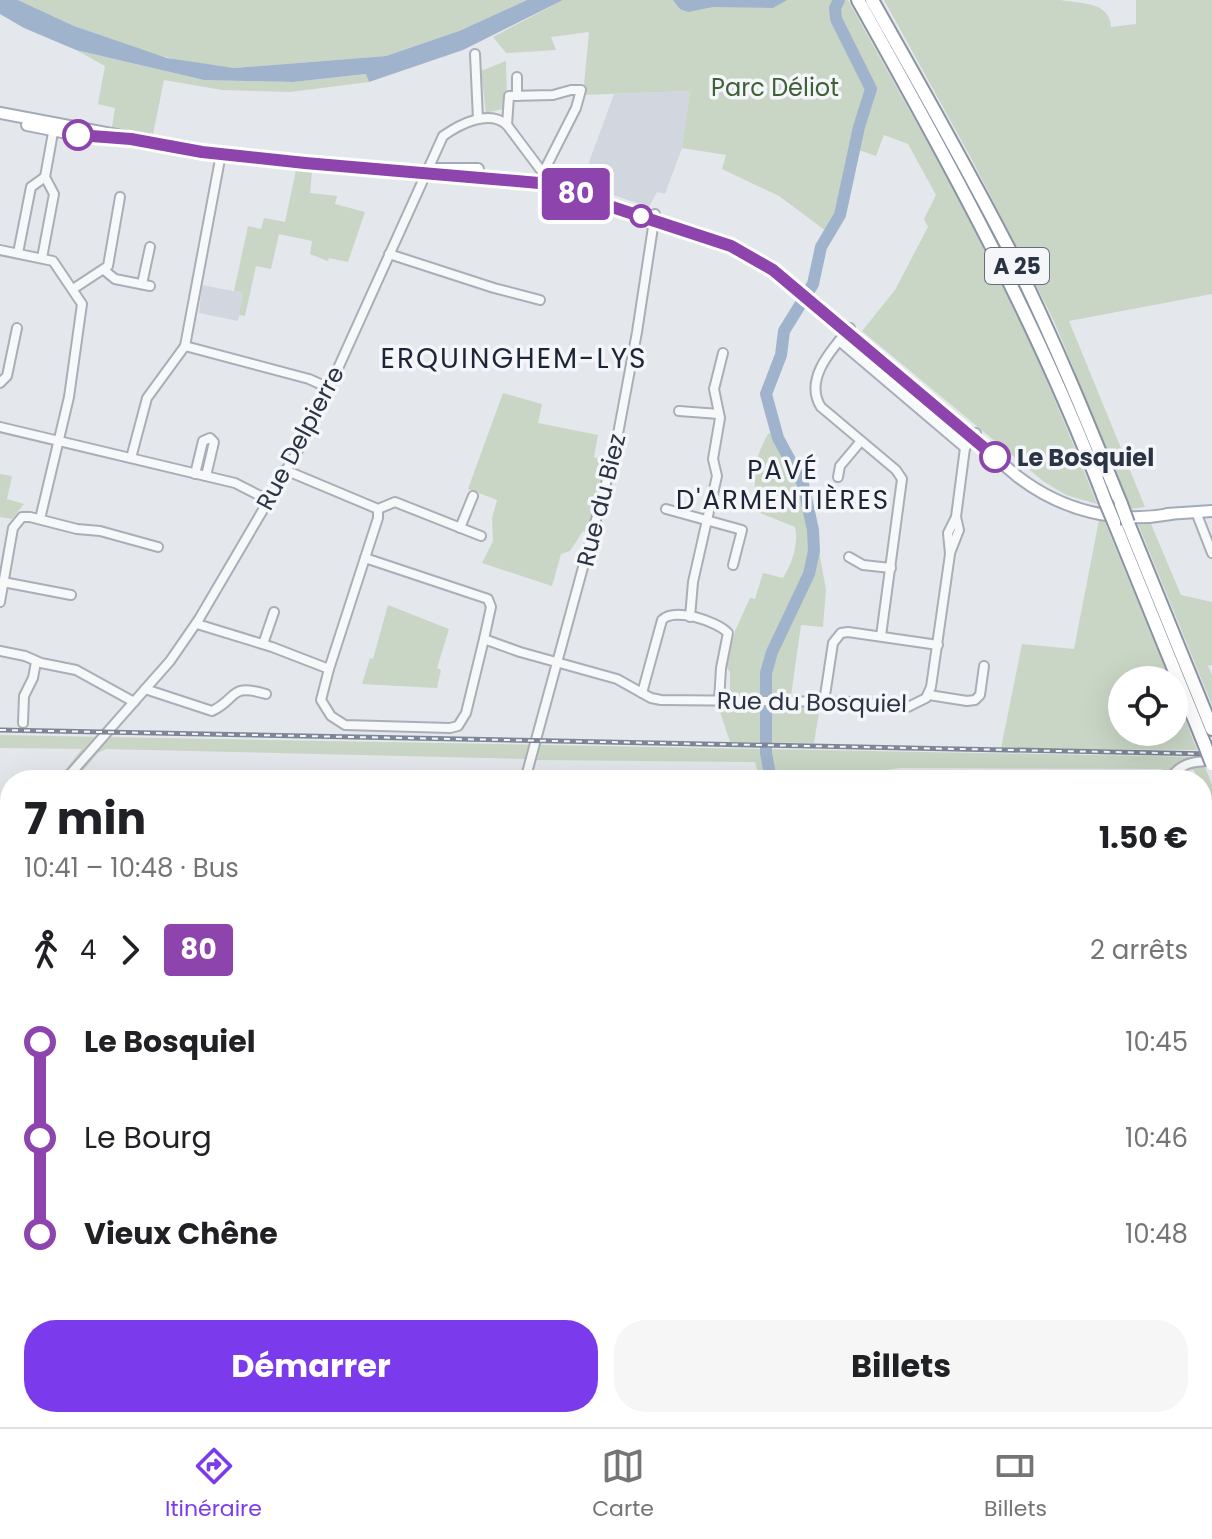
<!DOCTYPE html>
<html lang="fr">
<head>
<meta charset="utf-8">
<style>
  :root { --surface:#fff; --page:#f6f6f6; --text:#202124; --muted:#757577; --line:#e0e0e0; --accent:#7c3aed }
  body { margin:0; font-family:Poppins,sans-serif; background:var(--page); color:var(--text); height:100vh; display:flex; flex-direction:column; font-size:30px; white-space:nowrap }
  * { box-sizing:border-box; margin:0 }
  p { font-size:26px; color:var(--muted) }
  .icon { flex:none; width:44px; height:44px; fill:none; stroke:currentColor; stroke-width:2; stroke-linecap:round; stroke-linejoin:round }
  .map { position:relative; flex:1; overflow:hidden }
  .side { position:absolute; left:0px; top:770px; width:1212px; height:658px; display:flex; flex-direction:column; background:var(--surface); border-radius:32px 32px 0 0; box-shadow:0 8px 32px #0002 }
  .side>* { flex:none }
  .badge { padding:0 16px; border-radius:6px; font-size:28px; line-height:52px }
  .buttons { position:absolute; left:1108px; top:666px; display:grid; gap:16px }
  .buttons a { display:grid; place-items:center; width:80px; height:80px; border-radius:50%; background:var(--surface); box-shadow:0 8px 32px #0002; font-size:40px }
  .map>.badge { position:absolute; translate:-50% -50%; box-shadow:0 0 0 4px #fff }
  .legs { display:flex; align-items:center; gap:12px; height:88px; padding:0 24px; font-size:26px }
  .legs p { margin-inline-start:auto }
  .head { display:flex; align-items:center; justify-content:space-between; height:136px; padding:0 24px }
  h1 { font-size:44px; font-weight:700; line-height:60px }
  .action { display:flex; gap:16px; margin-top:auto; padding:16px 24px }
  .action a { flex:1; height:92px; border-radius:32px; background:var(--accent); color:#fff; font-size:32px; font-weight:700; line-height:92px; text-align:center }
  .action a+a { background:var(--page); color:var(--text) }
  ul { padding:0 24px; list-style:none }
  li { display:flex; align-items:center; gap:28px; height:96px; font-size:30px }
  li i { display:grid; place-items:center; width:12px; height:100%; margin:0 10px; background:currentColor }
  li i::after { content:''; width:20px; height:20px; margin:-10px; border:6px solid; border-radius:50%; background:var(--surface) }
  li p { margin-inline-start:auto }
  li:first-child i { background:linear-gradient(#0000 50%,currentColor 0) }
  li:last-child i { background:linear-gradient(currentColor 50%,#0000 0) }
  .menu { display:flex; justify-content:space-around; align-items:center; height:112px; border-top:2px solid var(--line); background:var(--surface); font-size:22px; color:var(--muted) }
  .menu a { display:grid; justify-items:center; gap:4px }
  .menu .active { color:var(--accent) }
  .map>svg:first-child { display:block }
  .built { fill:#d2d6de }
  .green { fill:#c9d6c5 }
  .water { fill:#9fb4cc }
  .lines { fill:none; stroke-linecap:round; stroke-linejoin:round }
  .stream { stroke:#9fb4cc; stroke-width:2 }
  .river { stroke:#9fb4cc; stroke-width:12 }
  .minor-casing { stroke:#a9aeb7; stroke-width:12 }
  .major-casing { stroke:#a3abb8; stroke-width:14 }
  .highway-casing { stroke:#8b94a3; stroke-width:16 }
  .minor { stroke:#f7f8fa; stroke-width:8 }
  .major { stroke:#fff; stroke-width:10 }
  .highway { stroke:#fff; stroke-width:12 }
  .rail-casing { stroke:#7d8696; stroke-width:5 }
  .rail { stroke:#f4f6f9; stroke-width:2; stroke-dasharray:6; stroke-linecap:butt }
  .highway-bridge-casing { stroke:#8b94a3; stroke-width:16; stroke-linecap:butt }
  .highway-bridge { stroke:#fff; stroke-width:12 }
  .line-1-casing { stroke:#fff; stroke-width:18 }
  .line-1 { stroke:#8e44ad; stroke-width:12 }
  .stop-1-dot { fill:#fff; stroke:#8e44ad; stroke-width:4 }
  .labels { text-anchor:middle; dominant-baseline:central; stroke-width:7; stroke-linejoin:round; paint-order:stroke }
  .shield { fill:#f4f6f9; stroke:#676e7b; stroke-width:2 }
  .shield-label { font-size:22px; font-weight:bold; fill:#2b3445 }
  .park-label { font-size:24px; fill:#3f6138; stroke:#f4f6f9 }
  .street-label { font-size:24px; fill:#2b3445; stroke:#f4f6f9 }
  .stop-label { font-size:24px; font-weight:bold; fill:#2b3445; stroke:#f4f6f9; text-anchor:start }
  .neighbourhood-label { font-size:26px; letter-spacing:2px; fill:#1d2536; stroke:#f4f6f9 }
  .quarter-label { font-size:28px; letter-spacing:2px; fill:#1d2536; stroke:#f4f6f9 }
</style>
</head>
<body>
<div class="map">
<svg width="1212" height="1427" viewBox="0 0 1212 1427">
  <rect width="100%" height="100%" fill="#e4e7ec"/>
  <g class="built">
    <path d="M690 91 682 148 665 194 657 192 649 207 581 184 614 94Z"/>
    <path d="M202 285 243 293 238 321 199 313Z"/>
  </g>
  <g class="green">
    <path d="M18 0H527L459 31 386 56 234 68 191 63 149 53 74 26Z"/>
    <path d="M563 0H848C898 91 951 181 998 274 1035 349 1066 426 1097 504L1066 495 1043 481 862 331 895 290 928 227 924 219 936 195 908 144 884 135 876 156 853 148 835 218 826 231 779 196 722 169 726 155 682 148 690 91 583 95 589 32 551 37 556 50 506 53 493 37Z"/>
    <path d="M884 0H1061C1080 4 1110 1 1111 27L1136 24V0H1212V294L1069 321 1145 507 1131 509 1054 321 971 158Z"/>
    <path d="M76 50 204 80 293 82 367 74 369 82 290 92 222 90 164 80 153 134 112 127 115 108 98 104 105 66Z"/>
    <path d="M506 61 507 108 486 113 481 71Z"/>
    <path d="M296 170 312 172 310 193 337 196 335 204 365 212 348 262 329 258 328 261 310 254 312 241 279 234 271 269 256 266 245 316 239 315 243 293 234 291 248 226 261 229 264 218 285 222Z"/>
    <path d="M503 393 542 404 538 423 598 435 594 457 607 462 588 532 583 531 570 551 561 554 552 586 482 563 493 541 492 518 497 500 468 489Z"/>
    <path d="M780 430 808 489 826 590 823 627 801 625 791 696H730V672L726 667 735 631 750 598 755 599 763 573 783 578C792 564 799 543 795 527L753 510C757 496 754 485 755 471 756 458 762 445 768 434Z"/>
    <path d="M0 474 12 476 7 499 24 504 12 519 0 517Z"/>
    <path d="M1099 520H1104L1170 680H1122V732H1174V691L1197 750 1001 748 1022 644 1074 649Z"/>
    <path d="M1138 524H1151L1181 595 1212 602V665L1208 666 1212 675V705Z"/>
    <path d="M388 605 449 629 437 668 441 670 437 688 362 684 370 658 373 659Z"/>
    <path d="M718 706H820L814 743 730 742Z"/>
    <path d="M0 735 1201 757 1212 785V893L1202 892V809H1206L1202 795V780H1198L1194 770 1183 769 1178 780H1160L1162 769 900 768 834 778 782 774 783 780H760L755 762 535 760 530 780H521L526 759 106 749 98 753 75 780H57L82 749 0 748Z"/>
    <path d="M10 861V957L0 954V889Z"/>
  </g>
  <g class="water">
    <path d="M0 0H18L74 26 167 58 234 68 386 56 459 31 527 0H563L463 50 369 82 366 74 293 82 204 80 76 50 24 28 0 14Z"/>
    <path d="M673 0H787L773 8 713 7 688 12 680 9Z"/>
  </g>
  <g class="lines">
    <path class="stream" d="M797 1418 799 1427"/>
    <g class="river">
      <path d="M771 780 766 753V673L772 652 809 574 814 551 813 530 803 484 778 438 766 394 781 355 784 331 813 284 821 247 840 215 859 127 871 89 836 19 835 8 839 0"/>
      <path d="M52 1418 53 1427"/>
    </g>
    <defs>
      <g id="minor">
        <path d="M475 54 478 119"/>
        <path d="M517 96V77"/>
        <path d="M507 125 509 96 553 95 571 90H581L576 108 543 173"/>
        <path d="M0 250 53 261 82 304 69 397 40 519"/>
        <path d="M18 253 31 187 45 177"/>
        <path d="M389 254 494 288 540 300"/>
        <path d="M42 258 54 194 45 177 54 127"/>
        <path d="M104 270 115 279 150 286"/>
        <path d="M142 284 150 247"/>
        <path d="M73 289 108 266 120 197"/>
        <path d="M850 328C833 348 803 379 821 407L896 470 902 479 881 636"/>
        <path d="M839 341 965 448"/>
        <path d="M185 346 309 379 329 388"/>
        <path d="M0 383 7 376 17 328"/>
        <path d="M679 411 719 414"/>
        <path d="M0 427 235 483 268 500"/>
        <path d="M131 458 147 398 185 346 221 154"/>
        <path d="M285 470 378 509 395 502 481 536"/>
        <path d="M195 474 203 441 210 438 214 442 206 476"/>
        <path d="M838 477 840 466 861 441"/>
        <path d="M666 509 742 530 733 565"/>
        <path d="M1196 512 1212 553"/>
        <path d="M460 528 473 496"/>
        <path d="M950 553 959 530 956 517 965 448 976 433"/>
        <path d="M849 557 863 565 891 568"/>
        <path d="M365 558 378 518V509"/>
        <path d="M3 582 71 595"/>
        <path d="M0 602 13 528 22 517H30L77 529 100 531 158 547"/>
        <path d="M690 617 693 582 717 476 713 459 720 418 714 389 723 353"/>
        <path d="M197 624 272 647 329 669 321 700 331 716 345 725 450 728 458 726 466 713 484 639"/>
        <path d="M263 644 274 612"/>
        <path d="M0 651 25 656 41 663 76 670 134 702"/>
        <path d="M329 669 365 558 488 599 491 607 484 639 520 652 617 679 651 698 661 700 853 702 908 707 926 698 931 687 950 554 948 533 956 517"/>
        <path d="M145 689 212 711C239 698 228 683 266 694"/>
        <path d="M642 693 662 620C674 607 717 621 728 633L721 668 719 701"/>
        <path d="M929 695 967 701 975 700 980 695 984 666"/>
        <path d="M824 702 833 643 841 633 848 632 938 645"/>
        <path d="M23 723 24 696 33 678 36 662"/>
        <path d="M65 780 170 661 199 619 311 428 443 136C460 124 489 109 507 125L543 173 539 183"/>
        <path d="M525 780 615 450 637 332 655 214"/>
        <path d="M1169 780C1180 763 1193 761 1212 761"/>
        <path d="M0 901 10 877"/>
        <path d="M605 1418 609 1427"/>
        <path d="M987 1427 988 1418"/>
      </g>
      <g id="major">
        <path d="M0 113 212 153 413 174 476 176 539 183 731 246 773 270 1017 476C1062 511 1116 524 1171 514"/>
        <path d="M27 125 62 132"/>
        <path d="M434 169H478"/>
        <path d="M1167 514 1212 511"/>
      </g>
      <g id="highway">
        <path d="M858 0C950 164 1040 327 1106 503"/>
        <path d="M872 0C921 87 971 174 1016 263 1055 342 1088 423 1121 504"/>
        <path d="M1114 522 1204 743"/>
        <path d="M1128 523 1212 729"/>
      </g>
    </defs>
    <use href="#minor" class="minor-casing"/>
    <use href="#major" class="major-casing"/>
    <use href="#highway" class="highway-casing"/>
    <use href="#minor" class="minor"/>
    <use href="#major" class="major"/>
    <use href="#highway" class="highway"/>
    <defs>
      <path id="rail" d="M0 730 1212 754"/>
    </defs>
    <use href="#rail" class="rail-casing"/>
    <use href="#rail" class="rail"/>
    <defs>
      <g id="highway-bridge">
        <path d="M1106 503 1114 522"/>
        <path d="M1121 504 1128 523"/>
        <path d="M1204 743 1212 764"/>
      </g>
    </defs>
    <use href="#highway-bridge" class="highway-bridge-casing"/>
    <use href="#highway-bridge" class="highway-bridge"/>
  </g>
  <g class="lines">
    <defs>
      <path id="line-1" d="M78 135 131 139 202 152 305 163 539 183 731 246 773 270 995 457"/>
    </defs>
    <use href="#line-1" class="line-1-casing"/>
    <use href="#line-1" class="line-1"/>
  </g>
  <g class="stop-1-dot">
    <circle cx="78" cy="135" r="14"/>
    <circle cx="641" cy="216" r="10"/>
    <circle cx="995" cy="457" r="14"/>
  </g>
  <g class="labels">
    <rect class="shield" x="985" y="248" width="64" height="36" rx="6"/>
    <g class="shield-label">
      <text x="1017" y="266">A 25</text>
    </g>
    <g class="park-label">
      <text x="775" y="87">Parc Déliot</text>
    </g>
    <g class="street-label">
      <text transform="translate(300 438) rotate(-62)">Rue Delpierre</text>
      <text transform="translate(601 500) rotate(-76)">Rue du Biez</text>
      <text transform="translate(812 702) rotate(1)">Rue du Bosquiel</text>
    </g>
    <g class="stop-label">
      <text x="1017" y="457">Le Bosquiel</text>
    </g>
    <g class="neighbourhood-label">
      <text x="783" y="470">PAVÉ<tspan x="783" dy="30">D'ARMENTIÈRES</tspan></text>
    </g>
    <g class="quarter-label">
      <text x="514" y="358">ERQUINGHEM-LYS</text>
    </g>
  </g>
</svg>
<div class="buttons">
<a><svg class="icon" aria-label="locate" viewBox="0 0 24 24"><circle cx="12" cy="12" r="6"/><path d="M12 2v4M12 18v4M2 12h4M18 12h4"/></svg></a>
</div>
<b class="badge" style="left:576px;top:194px;background:#8e44ad;color:#fff">80</b>
<section class="side">
<div class="head"><div><h1>7 min</h1><p>10:41 – 10:48 · Bus</p></div><b>1.50 €</b></div>
<div class="legs"><svg class="icon" aria-label="walk" viewBox="0 0 24 24"><circle cx="13" cy="4" r="2"/><path d="M13 8l-2 6 4 7M11 14l-3 7M7 12l3-4h3l4 4"/></svg>4<svg class="icon" aria-label="forward" viewBox="0 0 24 24"><path d="M9 5l7 7-7 7"/></svg><b class="badge" style="background:#8e44ad;color:#fff">80</b><p>2 arrêts</p></div>
<ul>
<li><i style="color:#8e44ad"></i><b>Le Bosquiel</b><p>10:45</p></li>
<li><i style="color:#8e44ad"></i><span>Le Bourg</span><p>10:46</p></li>
<li><i style="color:#8e44ad"></i><b>Vieux Chêne</b><p>10:48</p></li>
</ul>
<div class="action"><a>Démarrer</a><a>Billets</a></div>
</section>
</div>
<nav class="menu">
<a class="active"><svg class="icon" aria-label="directions" viewBox="0 0 24 24"><path d="M12 3l9 9-9 9-9-9zM9 14v-3h6M13 9l2 2-2 2"/></svg>Itinéraire</a>
<a><svg class="icon" aria-label="map" viewBox="0 0 24 24"><path d="M3 6l6-2 6 2 6-2v14l-6 2-6-2-6 2zM9 4v14M15 6v14"/></svg>Carte</a>
<a><svg class="icon" aria-label="tickets" viewBox="0 0 24 24"><path d="M3 7h18v10H3zM15 7v10"/></svg>Billets</a>
</nav>
</body>
</html>
